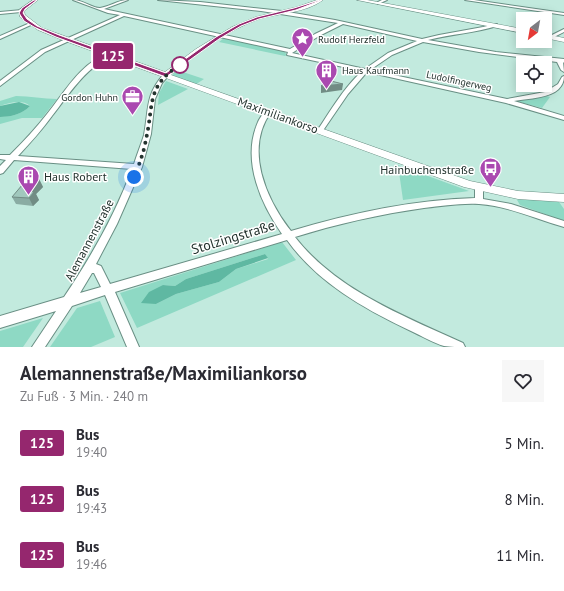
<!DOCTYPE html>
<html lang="de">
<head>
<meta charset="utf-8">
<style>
  :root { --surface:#fff; --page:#f7f7f7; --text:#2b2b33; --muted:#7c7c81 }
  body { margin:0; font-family:"PT Sans",sans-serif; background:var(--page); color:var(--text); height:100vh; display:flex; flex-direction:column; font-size:15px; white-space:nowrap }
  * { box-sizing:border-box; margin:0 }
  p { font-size:13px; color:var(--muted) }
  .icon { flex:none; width:22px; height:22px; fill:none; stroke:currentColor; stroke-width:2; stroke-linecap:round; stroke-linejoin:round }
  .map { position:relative; height:347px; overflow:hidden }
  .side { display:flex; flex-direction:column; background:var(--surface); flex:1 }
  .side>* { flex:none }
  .badge { padding:0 8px; border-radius:3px; font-size:14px; line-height:26px }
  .needle { width:26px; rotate:211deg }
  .buttons { position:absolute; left:516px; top:12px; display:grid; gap:8px }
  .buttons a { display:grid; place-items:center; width:36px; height:36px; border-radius:0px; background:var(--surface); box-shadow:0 2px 10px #0003; font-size:20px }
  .you { position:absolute; width:20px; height:20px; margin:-10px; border:3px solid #fff; border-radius:50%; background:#1a73e8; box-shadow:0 0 0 6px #1a73e833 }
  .map>.badge { position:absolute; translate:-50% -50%; box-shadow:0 0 0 2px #fff }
  .round { display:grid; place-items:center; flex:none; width:42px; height:42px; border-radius:0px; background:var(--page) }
  .head { display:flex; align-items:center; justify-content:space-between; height:68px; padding:0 20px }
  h1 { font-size:19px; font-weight:800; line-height:30px }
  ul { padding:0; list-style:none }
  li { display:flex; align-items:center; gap:12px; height:56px; padding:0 20px }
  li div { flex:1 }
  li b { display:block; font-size:15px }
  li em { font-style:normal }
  li .badge { min-width:44px; font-weight:700; text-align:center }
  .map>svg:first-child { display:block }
  .green { fill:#8ed9c4; fill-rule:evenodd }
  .water { fill:#5fb8a2 }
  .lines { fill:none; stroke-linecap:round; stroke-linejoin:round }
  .minor-casing { stroke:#698f84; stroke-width:2 }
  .tertiary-casing { stroke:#698f84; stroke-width:1 }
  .minor { fill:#fff; fill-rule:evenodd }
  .tertiary { fill:#fff; fill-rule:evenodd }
  .wall { fill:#8aaca3 }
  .shaded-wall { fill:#718c84 }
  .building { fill:#a1c8bd; stroke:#718c84 }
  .line { fill:#95276e; stroke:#fff }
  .walk { stroke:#23332e; stroke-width:4; stroke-dasharray:0 7.2 }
  .stop-dot { fill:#fff; stroke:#95276e; stroke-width:2 }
  .labels { text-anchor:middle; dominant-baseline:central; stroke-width:3; stroke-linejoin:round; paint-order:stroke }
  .far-poi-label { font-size:10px; fill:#23332e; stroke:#fff; text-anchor:start }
  .far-street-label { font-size:10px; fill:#23332e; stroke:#fff }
  .street-label { font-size:12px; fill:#23332e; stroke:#fff }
  .poi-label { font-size:12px; fill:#23332e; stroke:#fff; text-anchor:end }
  .near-street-label { font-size:14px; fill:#23332e; stroke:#fff }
</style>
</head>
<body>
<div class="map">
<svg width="564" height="347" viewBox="0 0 564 347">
  <rect width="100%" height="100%" fill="#c2eade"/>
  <g class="green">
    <path d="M224 38 284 51 287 55 285 56 219 42Z"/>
    <path d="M177 70 204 79 195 85 172 76Z"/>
    <path d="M166 81 188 89 158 105 159 93Z"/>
    <path d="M16 96C30 96 43 99 57 99L42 118H22L0 124V117C10 117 23 114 30 106 22 99 9 103 0 106V101Z"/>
    <path d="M547 96 550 97 542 108 516 101Z"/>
    <path d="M398 165 469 191 403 200Z"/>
    <path d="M520 199 559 202 564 209V221L520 205 517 200Z"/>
    <path d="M282 242 296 260 137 328 120 293ZM265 254 268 259 236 269 219 282 176 294 156 304 163 285 175 286 186 279Z"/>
    <path d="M100 301 115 337 91 347H50L77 308Z"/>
    <path d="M43 318 23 347H0V331Z"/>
  </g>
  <g class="water">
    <path d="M19 102 30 106C23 114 10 117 0 117V106Z"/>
    <path d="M265 254 268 258 236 269 219 282 176 294 156 304 141 303 149 292 163 285 175 286 186 279Z"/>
  </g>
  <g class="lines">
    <defs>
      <g id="minor">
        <path d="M73 0C83 0 92 8 100 8 109 7 118 0 128 0L104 9 290 49 315 34 338 23 261 11 158 0 200 2 282 11 335 20 422 39 439 35 483 27 496 24H497V26C475 33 451 34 428 40L496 52 564 59V63L563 62 564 72 561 70 557 62 479 52 423 42 392 55 370 70 507 99 545 92 558 84 562 77 564 76C564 99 530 98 514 101L564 116V120L506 103 367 72 348 94 322 132 320 133 317 131C331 110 343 89 362 71L287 55 288 52 124 16 45 52 0 86V81L41 50 120 15 108 13ZM343 24 417 41 388 53 365 69 292 53 319 36Z"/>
        <path d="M382 0H387L378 4V2Z"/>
        <path d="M465 0H474L564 13V15Z"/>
        <path d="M22 10 21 12 0 14V12Z"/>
        <path d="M30 23 33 24 0 39V36Z"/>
        <path d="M564 29V32L552 38 548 37Z"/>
        <path d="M108 54H110V56C84 70 70 93 52 116 42 130 30 143 18 156L134 164C137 154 141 145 144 135 149 109 145 95 164 74H168L169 75 162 83 155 99 151 134 142 167 117 224 96 264 101 266 110 284 282 234C261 204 243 163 256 127 258 121 262 113 268 110L271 112C244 149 266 199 291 231 351 213 412 200 475 198V187L479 184 483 187V199L511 204 564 221V227C536 219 508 206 479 204 460 203 442 206 424 208 380 214 337 224 295 237 336 290 404 316 463 343L465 347C459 347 450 347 444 346 433 343 422 336 411 331 364 309 317 282 287 240L115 292 139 347H127L105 295 72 306 45 347H32L56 311 0 328V316L64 297C91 257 115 215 132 169L14 160 3 173 0 174V166L6 160 0 159V155H10C23 142 36 128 47 114 65 92 80 63 108 54ZM92 273H94L101 287 80 293Z"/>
      </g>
      <g id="tertiary">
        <path d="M33 0H38L24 11 25 15 42 28 165 72 196 49 232 27 256 17 297 7 317 0H323C306 13 279 13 259 19 226 31 197 52 171 75L470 181 518 191 564 194V202L518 199 464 187 65 41 38 30 20 17 19 10Z"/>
        <path d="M357 0H367L523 29V33Z"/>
        <path d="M545 34 564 38V42L545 38Z"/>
      </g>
    </defs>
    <use href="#minor" class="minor-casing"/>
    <use href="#tertiary" class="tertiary-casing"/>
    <use href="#minor" class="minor"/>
    <use href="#tertiary" class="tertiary"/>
  </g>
  <path class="wall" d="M39 179 43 187 36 194 39 200 33 206 16 204 12 197Z"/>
  <g class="shaded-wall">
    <path d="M343 84 342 90 321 93V86Z"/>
    <path d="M39 179 43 187 36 194 39 200 33 206 29 198 27 191Z"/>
  </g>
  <g class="building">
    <path d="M327 80 343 84 321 86Z"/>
    <path d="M28 178 39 179 27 191 34 192 29 198 12 197Z"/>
  </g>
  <path class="line" d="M34 0H37L25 9 23 13 27 19 37 26 59 35 166 73 216 37 239 24 257 17 294 8 320 0H322L296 10 259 19 241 26 219 39 166 77 56 37 34 27 24 21 19 13 22 8Z"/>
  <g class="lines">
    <path class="walk" d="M134 177C139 165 144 152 146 139 154 105 146 86 180 65"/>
  </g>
  <defs>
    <symbol id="sight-pin" viewBox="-11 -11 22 30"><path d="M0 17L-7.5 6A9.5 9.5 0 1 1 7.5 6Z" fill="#aa49b0" stroke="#fff"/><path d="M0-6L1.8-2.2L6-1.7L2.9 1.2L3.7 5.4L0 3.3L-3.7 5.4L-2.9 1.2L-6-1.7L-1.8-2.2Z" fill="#fff"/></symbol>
    <symbol id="building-pin" viewBox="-11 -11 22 30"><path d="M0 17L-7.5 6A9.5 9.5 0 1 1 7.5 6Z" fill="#aa49b0" stroke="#fff"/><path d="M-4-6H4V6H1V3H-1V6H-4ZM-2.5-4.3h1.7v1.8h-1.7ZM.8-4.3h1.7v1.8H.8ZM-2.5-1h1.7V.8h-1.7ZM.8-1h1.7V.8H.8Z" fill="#fff"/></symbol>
    <symbol id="office-pin" viewBox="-11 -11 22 30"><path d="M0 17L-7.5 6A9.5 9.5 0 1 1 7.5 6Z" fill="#aa49b0" stroke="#fff"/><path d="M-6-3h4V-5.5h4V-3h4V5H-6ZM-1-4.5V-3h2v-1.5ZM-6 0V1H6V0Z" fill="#fff"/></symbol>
    <symbol id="bus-pin" viewBox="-11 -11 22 30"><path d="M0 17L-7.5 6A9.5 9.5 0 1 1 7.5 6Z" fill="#aa49b0" stroke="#fff"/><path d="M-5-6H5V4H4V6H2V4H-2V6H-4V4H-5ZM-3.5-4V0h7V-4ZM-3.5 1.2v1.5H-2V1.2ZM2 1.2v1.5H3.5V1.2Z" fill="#fff"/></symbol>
  </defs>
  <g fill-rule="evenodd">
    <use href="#sight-pin" x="290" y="26" width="25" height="34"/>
    <use href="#building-pin" x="314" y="58" width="25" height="34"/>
    <use href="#office-pin" x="120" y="84" width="25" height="34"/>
    <use href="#bus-pin" x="478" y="156" width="25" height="34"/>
    <use href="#building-pin" x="16" y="164" width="25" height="34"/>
  </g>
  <circle class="stop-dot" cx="180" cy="65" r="8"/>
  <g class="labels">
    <g class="far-poi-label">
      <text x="318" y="39">Rudolf Herzfeld</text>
      <text x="342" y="70">Haus Kaufmann</text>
      <text x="118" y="97" text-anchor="end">Gordon Huhn</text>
    </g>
    <g class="far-street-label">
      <text transform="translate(459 81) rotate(12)">Ludolfingerweg</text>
    </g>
    <g class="street-label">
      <text transform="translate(278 115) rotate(20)">Maximiliankorso</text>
      <text transform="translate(89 240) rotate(-62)">Alemannenstraße</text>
    </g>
    <g class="poi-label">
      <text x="474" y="169">Hainbuchenstraße</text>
      <text x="44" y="176" text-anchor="start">Haus Robert</text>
    </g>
    <g class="near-street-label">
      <text transform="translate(233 237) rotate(-17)">Stolzingstraße</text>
    </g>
  </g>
</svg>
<div class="buttons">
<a><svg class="needle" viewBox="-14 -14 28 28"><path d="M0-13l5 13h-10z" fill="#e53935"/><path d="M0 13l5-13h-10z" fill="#7c7c81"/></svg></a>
<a><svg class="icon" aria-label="locate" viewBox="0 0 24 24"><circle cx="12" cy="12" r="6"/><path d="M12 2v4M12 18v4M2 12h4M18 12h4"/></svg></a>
</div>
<div class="you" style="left:134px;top:177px"></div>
<b class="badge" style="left:113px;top:56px;background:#95276e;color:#fff">125</b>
</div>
<section class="side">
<div class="head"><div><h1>Alemannenstraße/Maximiliankorso</h1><p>Zu Fuß · 3 Min. · 240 m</p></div><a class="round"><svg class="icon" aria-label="heart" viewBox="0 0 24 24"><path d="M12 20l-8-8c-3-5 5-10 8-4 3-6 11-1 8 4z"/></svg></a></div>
<ul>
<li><span class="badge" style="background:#95276e;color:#fff">125</span><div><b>Bus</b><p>19:40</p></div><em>5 Min.</em></li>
<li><span class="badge" style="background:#95276e;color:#fff">125</span><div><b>Bus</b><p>19:43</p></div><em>8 Min.</em></li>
<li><span class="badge" style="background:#95276e;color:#fff">125</span><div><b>Bus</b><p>19:46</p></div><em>11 Min.</em></li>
</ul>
</section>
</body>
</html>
